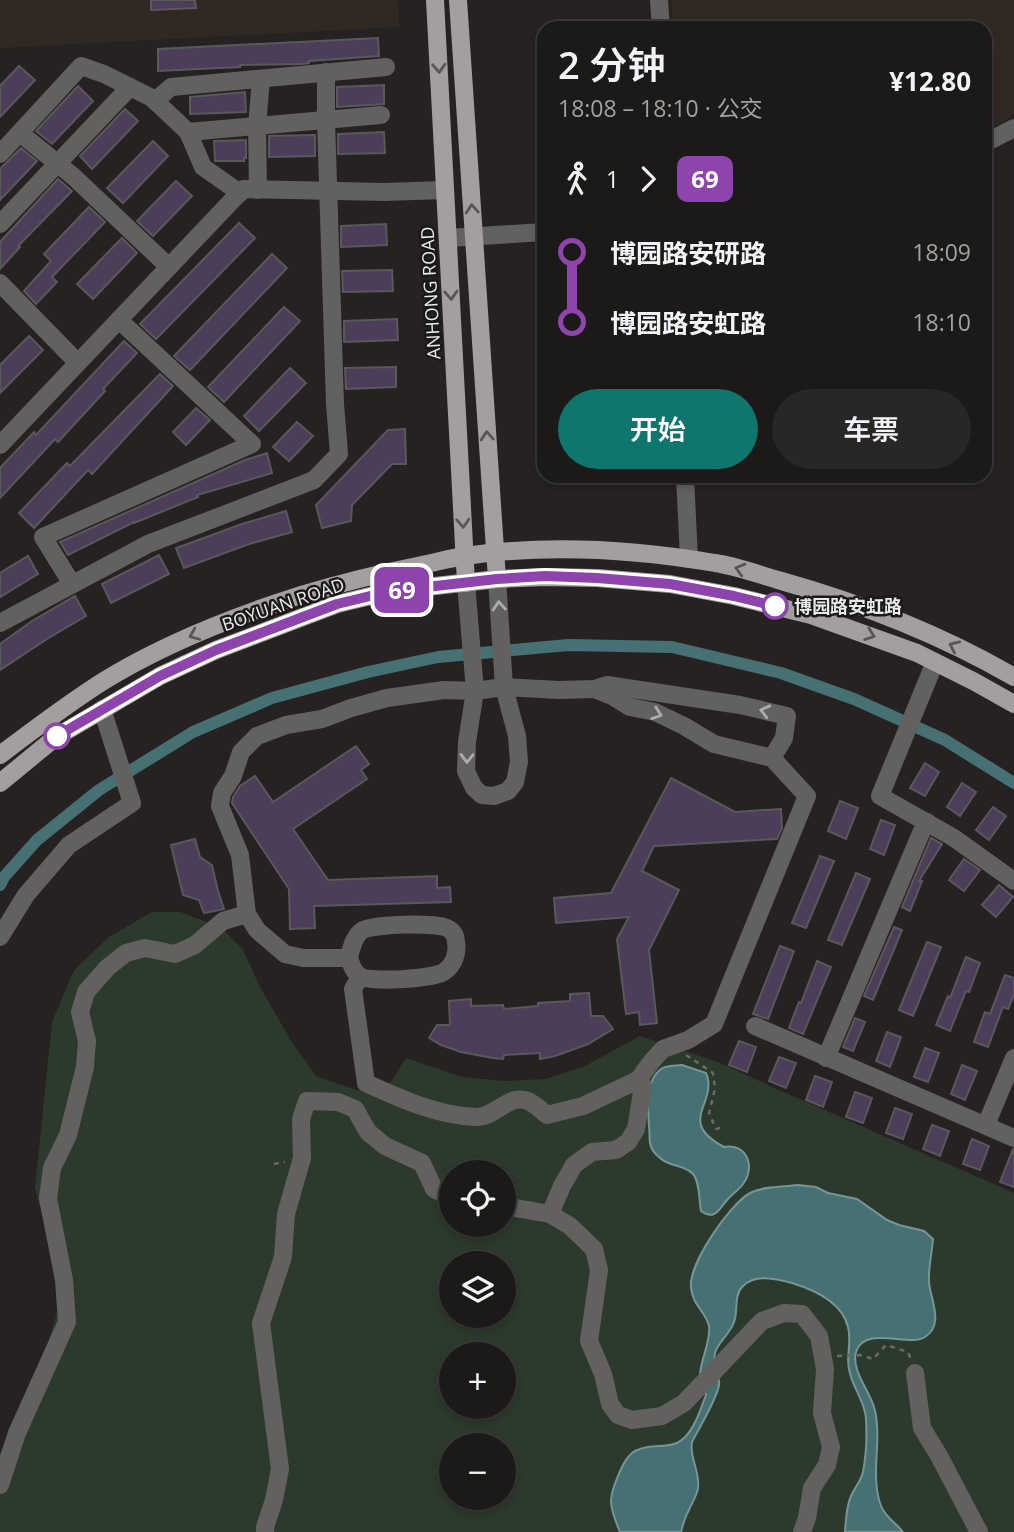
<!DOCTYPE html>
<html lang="zh">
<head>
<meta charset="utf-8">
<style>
  :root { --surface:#1c1a19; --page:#292726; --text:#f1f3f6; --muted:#a0a1a2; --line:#3a3838; --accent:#0f766e }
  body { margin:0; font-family:"Open Sans","Noto Sans SC",sans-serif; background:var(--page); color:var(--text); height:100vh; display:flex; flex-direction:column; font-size:26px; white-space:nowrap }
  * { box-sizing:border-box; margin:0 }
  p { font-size:23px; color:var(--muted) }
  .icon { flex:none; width:38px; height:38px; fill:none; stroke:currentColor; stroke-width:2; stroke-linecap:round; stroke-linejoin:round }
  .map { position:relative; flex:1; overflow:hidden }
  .details { position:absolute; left:537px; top:21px; width:455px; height:462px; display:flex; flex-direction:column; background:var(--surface); border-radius:21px; box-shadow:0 4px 10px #0003,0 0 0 2px var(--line) }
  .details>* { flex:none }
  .badge { padding:0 14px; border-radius:10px; font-size:24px; line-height:46px }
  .buttons { position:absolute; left:439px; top:1160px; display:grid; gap:14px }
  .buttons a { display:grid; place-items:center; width:77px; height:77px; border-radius:50%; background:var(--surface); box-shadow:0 4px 10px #0003,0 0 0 2px var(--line); font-size:35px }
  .map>.badge { position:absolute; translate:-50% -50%; box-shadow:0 0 0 4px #fff }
  .legs { display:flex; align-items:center; gap:10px; height:77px; padding:0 21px; font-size:23px }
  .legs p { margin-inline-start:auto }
  .overview { display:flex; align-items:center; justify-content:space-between; height:119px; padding:0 21px }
  h1 { font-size:38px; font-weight:600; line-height:52px }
  .cta { display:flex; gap:14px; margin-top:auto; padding:14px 21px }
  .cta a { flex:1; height:80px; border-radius:42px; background:var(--accent); color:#fff; font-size:28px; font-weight:600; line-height:80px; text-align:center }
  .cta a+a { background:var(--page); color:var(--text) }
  ul { padding:0 21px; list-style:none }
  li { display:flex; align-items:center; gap:24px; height:70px; font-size:26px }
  li i { display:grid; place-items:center; width:10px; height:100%; margin:0 9px; background:currentColor }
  li i::after { content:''; width:18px; height:18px; margin:-9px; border:5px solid; border-radius:50%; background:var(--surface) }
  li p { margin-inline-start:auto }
  li:first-child i { background:linear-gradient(#0000 50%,currentColor 0) }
  li:last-child i { background:linear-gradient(currentColor 50%,#0000 0) }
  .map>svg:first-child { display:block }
  .built { fill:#302923 }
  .green { fill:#2b3a2d; fill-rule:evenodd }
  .water { fill:#467072; stroke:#789596; stroke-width:2 }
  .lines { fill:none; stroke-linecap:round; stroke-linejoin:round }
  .canal { stroke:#467072; stroke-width:12 }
  .building { fill:#4c3d58; stroke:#59585b; stroke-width:2 }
  .path { stroke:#6c6968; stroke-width:2.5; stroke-dasharray:5 5; stroke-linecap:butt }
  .minor { stroke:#636160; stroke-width:18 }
  .major { stroke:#a39f9e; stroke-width:18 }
  .oneway { stroke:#585554 }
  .oneway2 { stroke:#aeacab }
  .line-1-casing { stroke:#fff; stroke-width:16 }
  .line-1 { stroke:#8e44ad; stroke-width:10 }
  .stop-1-dot { fill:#fff; stroke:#8e44ad; stroke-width:3.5 }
  .labels { text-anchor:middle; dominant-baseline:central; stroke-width:5; stroke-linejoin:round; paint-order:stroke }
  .street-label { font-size:18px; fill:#eceae9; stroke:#1b1917 }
  .stop-label { font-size:18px; font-weight:bold; fill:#eceae9; stroke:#1b1917; text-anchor:start }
</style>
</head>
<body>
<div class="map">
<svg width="1014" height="1532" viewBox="0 0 1014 1532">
  <rect width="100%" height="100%" fill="#252221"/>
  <g class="built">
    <path d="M0 0H398L399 27 0 48Z"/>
    <path d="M671 0H1014V115L985 133V28H672Z"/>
  </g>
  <path class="green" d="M152 912H180L220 927 242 948 261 989 293 1044 316 1076 356 1090 387 1088 406 1058 462 1077 505 1081 545 1079 585 1066 640 1036 718 1062 779 1090 1014 1193V1532H0V1453L45 1353 63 1293 35 1188 52 1022 74 970 109 937ZM452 1172H504V1225H452ZM452 1264H504V1316H452ZM452 1354H504V1407H452ZM452 1446H504V1498H452Z"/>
  <g class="water">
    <path d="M682 1065 706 1073C719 1103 675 1121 724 1147 747 1143 756 1167 743 1184 739 1190 732 1194 727 1200 719 1209 715 1221 701 1211 699 1201 700 1182 693 1174 684 1164 668 1167 659 1157 655 1154 651 1148 650 1143 649 1138 650 1132 649 1126 648 1109 644 1082 661 1069 667 1065 675 1066 682 1065Z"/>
    <path d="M798 1185 816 1187 828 1193 857 1199 887 1220 899 1225 924 1231 933 1239C932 1253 928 1268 929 1282 930 1299 945 1324 925 1337 909 1348 865 1324 856 1352 851 1370 869 1390 874 1407 883 1438 870 1472 880 1503 883 1515 896 1523 903 1532H845C846 1520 846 1507 851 1496 855 1487 861 1481 863 1472 866 1456 867 1435 866 1419 865 1400 852 1388 849 1369 846 1356 852 1341 848 1327 842 1302 815 1290 792 1283 777 1279 754 1273 742 1287 734 1295 738 1312 734 1322 730 1334 718 1342 715 1353 712 1364 720 1374 719 1385 717 1399 699 1428 692 1442 689 1457 700 1471 698 1488 697 1496 692 1502 689 1510 685 1517 683 1524 681 1532H620C616 1522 611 1511 611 1501 611 1490 622 1464 629 1456 633 1451 642 1448 648 1447 660 1445 674 1448 684 1438 695 1428 701 1408 706 1395 705 1388 700 1381 700 1374 701 1359 711 1341 709 1326 706 1312 692 1305 691 1287 689 1263 730 1204 750 1193 763 1186 784 1187 798 1185Z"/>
  </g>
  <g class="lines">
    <path class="canal" d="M0 885 4 877 37 840 99 790 193 732 272 698 368 672 438 657 568 645 672 647 781 673 854 699 945 740 1014 783"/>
  </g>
  <g class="building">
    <path d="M151 0H195L196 8 151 10Z"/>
    <path d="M378 38 379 56 309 61V63L301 64 240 65V67L158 71V49Z"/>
    <path d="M19 66 35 80 0 117V86Z"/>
    <path d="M384 85V104L337 107V87Z"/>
    <path d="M78 86 93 101 52 144 36 131Z"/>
    <path d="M245 92 246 112 190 114V97Z"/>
    <path d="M125 109 138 121 92 169 80 156Z"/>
    <path d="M384 132 385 153 338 154V134Z"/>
    <path d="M315 135V156L269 157V136Z"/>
    <path d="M246 140V158H244V161H215L214 141Z"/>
    <path d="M153 141 168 156 123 203 107 188Z"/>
    <path d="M21 148 37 161 0 200V169Z"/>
    <path d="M58 179 72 191 18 246 20 247 0 269V242Z"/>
    <path d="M176 181 192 196 153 236 137 221Z"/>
    <path d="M89 207 105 222 52 277 57 282 36 304 24 291 51 261 44 254Z"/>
    <path d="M239 223 255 238 156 339 140 324Z"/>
    <path d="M386 224 387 245 341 247V226Z"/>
    <path d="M122 238 137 253 93 299 77 284Z"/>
    <path d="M272 254 287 268 190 370 174 356Z"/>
    <path d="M392 270 393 291 343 292 342 271Z"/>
    <path d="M284 307 300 321 224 402 208 387Z"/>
    <path d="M397 319 398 340 344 342V321Z"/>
    <path d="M29 336 43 350 0 393V365Z"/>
    <path d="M124 341 137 353 103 389 105 391 58 442 55 439 0 498V468L34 432 36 435Z"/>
    <path d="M396 367V387L346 389 345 368Z"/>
    <path d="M290 368 306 383 259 431 244 416Z"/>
    <path d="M160 374 173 386 92 474 88 470 34 528 19 513 67 463 70 466Z"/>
    <path d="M196 408 210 420 186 445 173 432Z"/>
    <path d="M297 422 313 436 289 461 273 447Z"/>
    <path d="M405 429 406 464H392L352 505 351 521 322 528 316 505 388 430Z"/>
    <path d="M267 453 272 473 197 495 198 497 134 523V522L68 555 60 542 245 460Z"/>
    <path d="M286 511 292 532 249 544 184 568 176 548 242 524Z"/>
    <path d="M159 555 169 574 111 603 102 584Z"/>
    <path d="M28 556 38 574 0 597V573Z"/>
    <path d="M75 596 86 616 47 639 0 670V644L32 621Z"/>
    <path d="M356 746 369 764 361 770 367 779 293 829 328 880 437 876V888L450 887 451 902 314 906 315 928 290 929 289 889 232 803 233 797 240 786 255 776 273 802Z"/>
    <path d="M925 763 939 772 925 796 910 788Z"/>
    <path d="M671 778 735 812 781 809 782 828 777 839 654 846 642 871 679 890 649 950 657 1023 640 1025 639 1012 626 1014 617 939 629 917 556 923 554 898 611 893Z"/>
    <path d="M962 783 976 792 960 816 947 807Z"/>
    <path d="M840 801 858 808 846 839 828 831Z"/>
    <path d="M993 807 1006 816 989 840 976 830Z"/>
    <path d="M881 820 895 825 884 855 870 849Z"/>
    <path d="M931 838 942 844 919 881H922L910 911 902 907Z"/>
    <path d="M195 839 200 857 212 865 218 891 224 909 204 913 199 900 183 895 171 845Z"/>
    <path d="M820 856 834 861 806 928 792 923Z"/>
    <path d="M964 859 980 870 964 891 949 880Z"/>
    <path d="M856 873 870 879 842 945 828 940Z"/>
    <path d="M999 885 1013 897 996 917 982 905Z"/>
    <path d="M894 927 902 930 873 1000 864 996Z"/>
    <path d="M927 942 941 947 913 1016 899 1010Z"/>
    <path d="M780 946 794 951 768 1019 753 1014Z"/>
    <path d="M966 957 980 963 969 992 966 991 950 1031 936 1025 948 996 950 998Z"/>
    <path d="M817 961 831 967 803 1034 789 1028 799 1002 801 1003Z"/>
    <path d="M1005 975 1014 978V994L1008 1009 1003 1007 988 1047 974 1042 985 1012 990 1014Z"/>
    <path d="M589 993 591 1016H603L613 1029 588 1044 555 1056 540 1059V1053L504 1055 503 1059 493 1058 461 1052 441 1045 429 1038 437 1025H450L449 1001 471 999V1006L503 1005 504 1009 538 1006V1003L570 1001V994Z"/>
    <path d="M855 1018 865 1022 853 1051 843 1047Z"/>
    <path d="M887 1032 901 1037 890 1067 876 1061Z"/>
    <path d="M739 1041 756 1047 747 1072 729 1065Z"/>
    <path d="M925 1048 939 1053 928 1082 914 1077Z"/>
    <path d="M779 1057 796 1063 786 1088 769 1081Z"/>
    <path d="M962 1065 977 1071 965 1100 951 1094Z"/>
    <path d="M815 1076 832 1082 823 1107 806 1100Z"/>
    <path d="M855 1092 872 1098 863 1123 846 1117Z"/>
    <path d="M895 1108 912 1114 903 1139 886 1133Z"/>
    <path d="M932 1125 949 1131 940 1156 923 1149Z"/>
    <path d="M972 1139 989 1146 980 1170 963 1164Z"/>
    <path d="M1013 1149H1014V1187L1000 1182Z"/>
  </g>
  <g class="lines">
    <g class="path">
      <path d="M686 1055 713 1073 715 1089 709 1113 716 1129 723 1127"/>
      <path d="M274 1164 285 1162"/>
      <path d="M837 1356 860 1355 873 1359 886 1345 908 1352 911 1360"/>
    </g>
    <g class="minor">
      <path d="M659 0 661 28"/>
      <path d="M155 101 171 87 386 67"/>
      <path d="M188 132 381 115"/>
      <path d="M20 133 74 177 169 267"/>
      <path d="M985 143 1014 128"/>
      <path d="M0 154 81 66 104 74 152 98 188 132 203 167 240 193"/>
      <path d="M258 190 257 126 261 79"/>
      <path d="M0 224 130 87"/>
      <path d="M448 238 544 232"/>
      <path d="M0 283 78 363"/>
      <path d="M0 445 243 189 384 192 445 190"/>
      <path d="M685 476 689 559"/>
      <path d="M466 583 475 691 467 742 466 771 474 788 482 795 494 796 508 791 515 782 519 762 517 736 504 687 497 579"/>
      <path d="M72 584 43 537 252 444 119 320"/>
      <path d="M0 623 148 544 314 480 339 454 335 404 326 120V72"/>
      <path d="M935 662 880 796 954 838 1014 881"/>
      <path d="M0 937 26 895 69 845 132 803 102 709"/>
      <path d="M349 958C351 949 354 935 363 930 374 924 439 922 449 929 454 932 456 936 456 942 458 952 454 965 445 971 436 979 369 983 360 976 354 973 351 964 349 958H303L285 954 257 930 247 914 240 855 220 806 222 793 233 776 241 752 257 736 286 725 322 719 351 708 387 698 444 690 475 691 504 687 559 690 594 689 607 685 740 705 787 716 784 738 772 758"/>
      <path d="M360 977 353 989 366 1083C401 1099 436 1115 475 1117 495 1119 509 1091 530 1102 536 1105 542 1111 547 1115L583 1106 638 1080 652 1061 663 1049 688 1040 714 1024 807 796 772 758 714 744 684 726 655 712 630 707 614 697 597 690"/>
      <path d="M755 1026 1014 1138"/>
      <path d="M826 1058 921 833 927 822"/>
      <path d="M986 1125 1014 1058"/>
      <path d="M504 1206 550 1214 570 1226 594 1249 599 1270 589 1341 603 1374 610 1404 618 1415 632 1420 662 1416 684 1403 762 1321 784 1313 802 1314 819 1336 825 1369 822 1413 831 1447 827 1465 812 1488 807 1518 802 1532"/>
      <path d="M550 1214 562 1186 574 1165 592 1152 616 1150 628 1142 636 1129 643 1086 638 1080"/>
      <path d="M915 1373 922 1428 938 1454 979 1532"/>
      <path d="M0 1485 17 1433 67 1322 64 1280 48 1198 52 1168 68 1135 85 1067 87 1041 80 1012 86 992 107 968 126 953 145 948 175 954 195 945 223 921 247 914"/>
      <path d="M265 1532V1527L274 1500 280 1469 261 1323 283 1257 286 1214 302 1158 301 1119 307 1101 338 1102 355 1109 368 1132 385 1146 422 1163 434 1189 452 1197"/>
    </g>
    <g class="major">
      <path d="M435 0 466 583"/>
      <path d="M458 0 497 579"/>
      <path d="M0 755C33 730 66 705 102 682 163 644 232 617 301 595 341 583 381 573 422 565 437 562 451 558 465 556 547 544 633 549 715 563 736 566 757 574 778 580 860 603 940 634 1014 677"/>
      <path d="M0 783 56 737 160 676 216 650 337 604 391 591 497 579 545 577 597 578 670 584 734 596 811 615 917 653 975 682 1014 704"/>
    </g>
  </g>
  <defs><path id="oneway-chevron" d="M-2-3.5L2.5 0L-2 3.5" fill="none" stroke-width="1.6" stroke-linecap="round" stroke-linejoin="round" transform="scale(1.75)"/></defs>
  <g class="oneway">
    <use href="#oneway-chevron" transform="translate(439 68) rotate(87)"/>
    <use href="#oneway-chevron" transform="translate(472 209) rotate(-94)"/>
    <use href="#oneway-chevron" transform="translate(451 295) rotate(87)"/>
    <use href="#oneway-chevron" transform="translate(487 436) rotate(-94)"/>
    <use href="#oneway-chevron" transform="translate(463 523) rotate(87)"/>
    <use href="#oneway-chevron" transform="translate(740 569) rotate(-164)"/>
    <use href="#oneway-chevron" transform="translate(194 635) rotate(157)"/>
    <use href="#oneway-chevron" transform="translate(870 635) rotate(20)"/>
    <use href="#oneway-chevron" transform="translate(954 646) rotate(-155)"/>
  </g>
  <g class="oneway2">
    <use href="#oneway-chevron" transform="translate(499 606) rotate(-94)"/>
    <use href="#oneway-chevron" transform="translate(765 711) rotate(-166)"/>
    <use href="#oneway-chevron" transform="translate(657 714) rotate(20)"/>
    <use href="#oneway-chevron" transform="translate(467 758) rotate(91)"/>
  </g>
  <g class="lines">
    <defs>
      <path id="line-1" d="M57 736 160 676 216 650 337 604 391 591 497 579 545 576 597 578 670 584 734 596 775 606"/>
    </defs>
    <use href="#line-1" class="line-1-casing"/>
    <use href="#line-1" class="line-1"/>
  </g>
  <g class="stop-1-dot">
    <circle cx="775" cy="606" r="12"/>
    <circle cx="57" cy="736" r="12"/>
  </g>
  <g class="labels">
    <g class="street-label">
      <text transform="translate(430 293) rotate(-93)">ANHONG ROAD</text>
      <text transform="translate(283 604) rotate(-19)">BOYUAN ROAD</text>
    </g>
    <g class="stop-label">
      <text x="794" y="606">博园路安虹路</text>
    </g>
  </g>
</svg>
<div class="buttons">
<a><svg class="icon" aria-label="locate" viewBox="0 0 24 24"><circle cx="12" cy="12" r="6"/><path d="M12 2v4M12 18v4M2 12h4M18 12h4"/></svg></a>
<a><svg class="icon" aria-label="layers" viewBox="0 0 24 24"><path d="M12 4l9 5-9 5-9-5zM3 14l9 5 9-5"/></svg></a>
<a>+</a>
<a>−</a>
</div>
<b class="badge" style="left:402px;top:590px;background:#8e44ad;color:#fff">69</b>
<section class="details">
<div class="overview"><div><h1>2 分钟</h1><p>18:08 – 18:10 · 公交</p></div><b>¥12.80</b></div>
<div class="legs"><svg class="icon" aria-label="walk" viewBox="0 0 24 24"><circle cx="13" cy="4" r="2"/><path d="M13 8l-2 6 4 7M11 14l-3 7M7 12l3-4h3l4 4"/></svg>1<svg class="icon" aria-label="forward" viewBox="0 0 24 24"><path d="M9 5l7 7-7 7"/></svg><b class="badge" style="background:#8e44ad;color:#fff">69</b></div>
<ul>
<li><i style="color:#8e44ad"></i><b>博园路安研路</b><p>18:09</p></li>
<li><i style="color:#8e44ad"></i><b>博园路安虹路</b><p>18:10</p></li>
</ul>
<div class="cta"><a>开始</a><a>车票</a></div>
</section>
</div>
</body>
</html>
